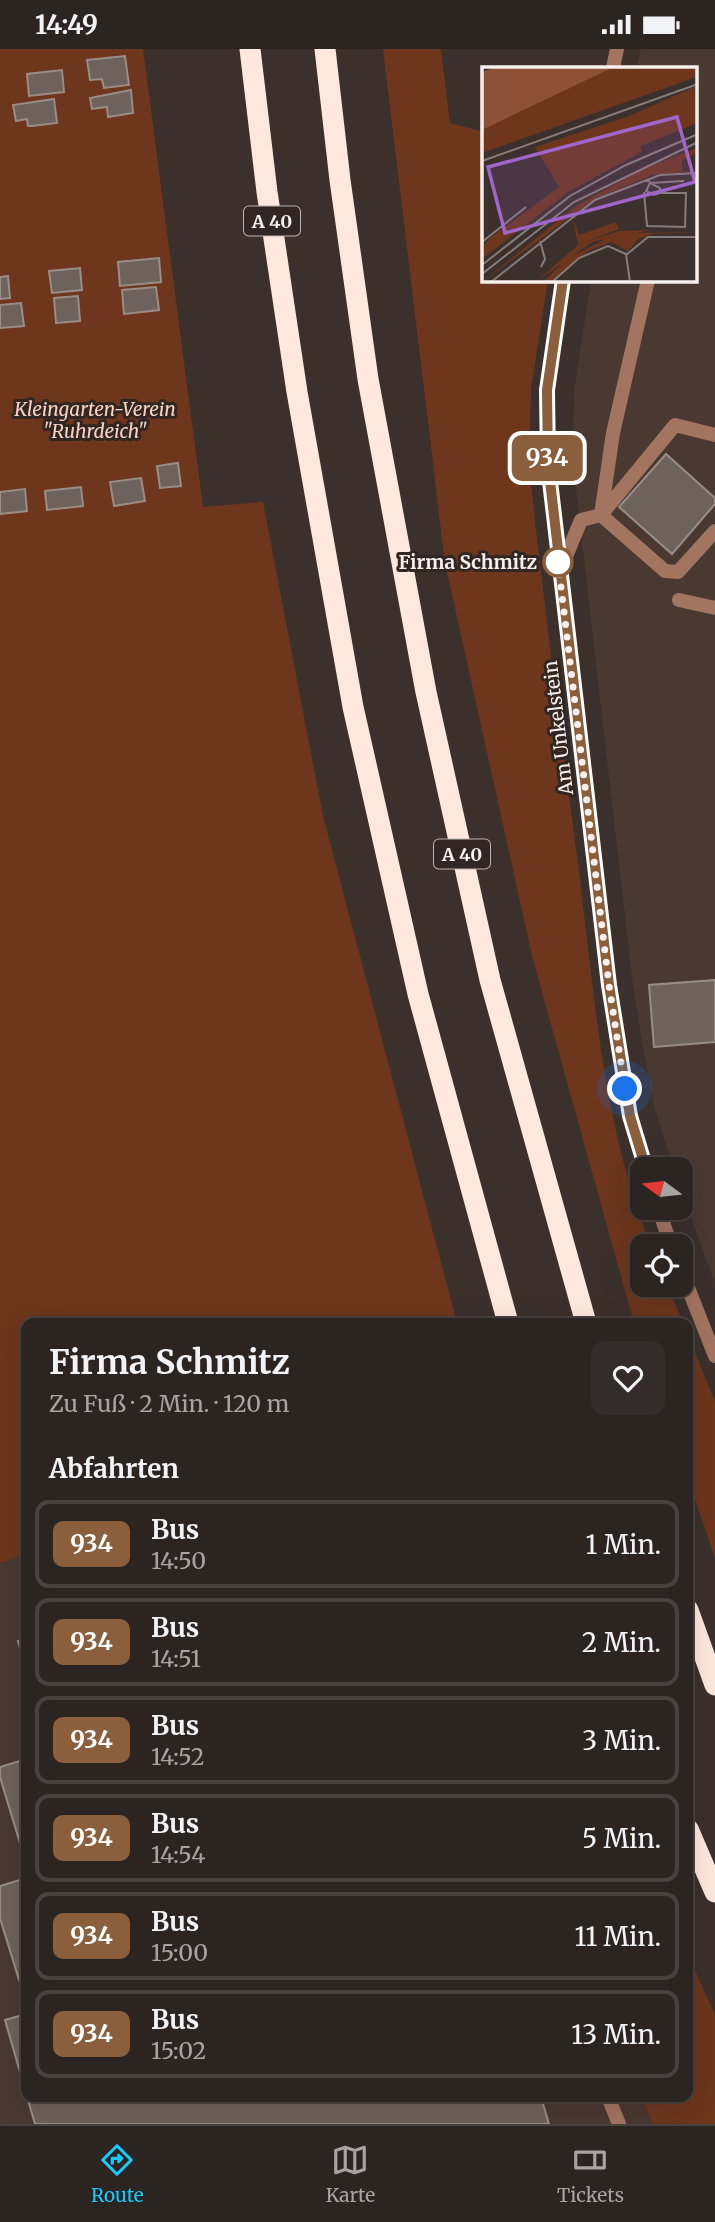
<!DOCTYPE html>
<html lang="de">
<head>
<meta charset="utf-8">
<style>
  :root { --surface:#2c2421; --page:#342c2a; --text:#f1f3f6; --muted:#a6a4a5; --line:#48413f; --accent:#18cafc }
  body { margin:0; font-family:Merriweather,serif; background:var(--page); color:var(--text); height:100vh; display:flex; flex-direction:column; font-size:26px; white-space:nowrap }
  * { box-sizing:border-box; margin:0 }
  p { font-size:23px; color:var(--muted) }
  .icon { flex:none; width:38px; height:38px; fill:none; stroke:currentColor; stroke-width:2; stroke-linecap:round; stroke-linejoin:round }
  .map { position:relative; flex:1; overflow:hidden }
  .details { position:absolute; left:21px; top:1269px; width:672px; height:784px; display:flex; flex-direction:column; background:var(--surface); border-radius:14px; box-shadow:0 7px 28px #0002,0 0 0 2px var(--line) }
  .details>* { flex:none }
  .badge { padding:0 14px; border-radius:10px; font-size:24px; line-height:46px }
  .needle { width:46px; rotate:285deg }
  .controls { position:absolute; left:630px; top:1108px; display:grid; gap:14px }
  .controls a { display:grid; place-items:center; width:63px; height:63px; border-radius:14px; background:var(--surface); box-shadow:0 7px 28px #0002,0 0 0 2px var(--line); font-size:35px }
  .you { position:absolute; width:35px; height:35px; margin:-18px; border:5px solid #fff; border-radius:50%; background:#1a73e8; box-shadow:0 0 0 10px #1a73e833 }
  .map>.badge { position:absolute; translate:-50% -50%; box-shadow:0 0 0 4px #fff }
  h2 { padding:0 28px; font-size:26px; line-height:63px }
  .round { display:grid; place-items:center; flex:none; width:74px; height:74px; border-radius:14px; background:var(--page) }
  .head { display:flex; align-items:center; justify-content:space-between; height:119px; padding:0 28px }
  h1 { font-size:33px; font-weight:700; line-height:52px }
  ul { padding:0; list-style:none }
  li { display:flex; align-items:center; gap:21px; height:88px; margin:0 14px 10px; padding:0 14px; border:4px solid var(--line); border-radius:14px }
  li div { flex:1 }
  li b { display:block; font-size:26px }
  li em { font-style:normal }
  li .badge { min-width:77px; font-weight:700; text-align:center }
  .status { display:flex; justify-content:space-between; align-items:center; height:49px; padding:0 35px; background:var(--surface); direction:ltr }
  .status svg { height:19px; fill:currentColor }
  .tab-bar { display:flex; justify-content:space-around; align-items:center; height:98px; border-top:2px solid var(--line); background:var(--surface); font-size:19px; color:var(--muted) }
  .tab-bar a { display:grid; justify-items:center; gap:4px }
  .tab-bar .active { color:var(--accent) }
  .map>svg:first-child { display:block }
  .built { fill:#4a3931 }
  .green { fill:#6d361d }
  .building { fill:#6e625c; stroke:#9a8d88; stroke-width:2 }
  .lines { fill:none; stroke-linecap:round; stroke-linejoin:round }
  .service { stroke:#a37460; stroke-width:14 }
  .minor { stroke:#a37460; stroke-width:14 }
  .motorway { stroke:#fee7dc; stroke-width:21 }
  .line-casing { stroke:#fff; stroke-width:16 }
  .line { stroke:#8b5e3c; stroke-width:10 }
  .walk { stroke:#f7efec; stroke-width:7; stroke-dasharray:0 12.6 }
  .stop-dot { fill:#fff; stroke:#8b5e3c; stroke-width:3.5 }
  .labels { text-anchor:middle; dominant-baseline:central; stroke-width:6; stroke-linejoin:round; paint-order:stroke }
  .shield { fill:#312622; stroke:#bcb3af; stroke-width:2 }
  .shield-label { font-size:18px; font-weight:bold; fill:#f7efec }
  .park-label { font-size:19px; font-style:italic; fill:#f8d3c3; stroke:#312622 }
  .stop-label { font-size:19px; font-weight:bold; fill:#f7efec; stroke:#312622; text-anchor:end }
  .street-label { font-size:19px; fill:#f7efec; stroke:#312622 }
  .inset-road { fill:none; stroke:#867c79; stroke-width:2 }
  .view { fill:#a066cc; fill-opacity:0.15; stroke:#a066cc; stroke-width:3.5 }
  .inset-edge { fill:none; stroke:#f7efec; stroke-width:3.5 }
</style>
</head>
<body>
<div class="status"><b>14:49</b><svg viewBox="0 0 49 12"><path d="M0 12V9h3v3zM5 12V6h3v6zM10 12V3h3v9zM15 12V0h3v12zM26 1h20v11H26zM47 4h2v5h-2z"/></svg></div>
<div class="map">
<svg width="715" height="2075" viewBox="0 0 715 2075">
  <rect width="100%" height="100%" fill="#3b302c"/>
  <g class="built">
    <path d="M641 0H715V1235L681 1140V1120H674L655 1060 643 999 633 937 573 414 574 342 591 231H696V19H637Z"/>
    <path d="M26 1506V2048H641L653 2075H0V1514Z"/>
  </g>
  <g class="green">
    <path d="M0 0H143L203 458 263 453 323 767 457 1274H26V1506L0 1514Z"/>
    <path d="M383 0H441L450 74 484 83V231H548L531 340 529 415C543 553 562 691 580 830 595 953 604 1081 651 1197H642V1236H667L683 1274H634L532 907 445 514Z"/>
    <path d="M688 1286 715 1353V1509L688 1430Z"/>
    <path d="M688 1906 715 1966V2075H653L641 2048H688Z"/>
  </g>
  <g class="building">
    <path d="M125 7 129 36 104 39 102 30 90 31 87 11Z"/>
    <path d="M62 21 64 43 29 47 27 25Z"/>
    <path d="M131 41 133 64 108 68 107 58 92 60 90 49Z"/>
    <path d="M54 50 57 74 32 77H28L27 70 16 72 13 56Z"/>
    <path d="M159 209 161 233 120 237 118 213Z"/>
    <path d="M80 219 82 241 52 244 49 222Z"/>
    <path d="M8 227 10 249 0 250V228Z"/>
    <path d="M156 238 159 261 124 265 122 241Z"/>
    <path d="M78 247 80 272 56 274 54 249Z"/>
    <path d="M21 254 24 277 0 279V256Z"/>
    <path d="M666 405 715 449V455L672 505 619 458Z"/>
    <path d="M178 414 181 437 160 439 157 417Z"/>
    <path d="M141 429 145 452 114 457 110 433Z"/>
    <path d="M81 438 83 457 47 461 45 442Z"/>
    <path d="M25 440 27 462 0 465V443Z"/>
    <path d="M715 931V993L654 998 649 936Z"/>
    <path d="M26 1589V1621L18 1592Z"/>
    <path d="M26 1710V1814L0 1728V1718Z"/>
    <path d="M26 1829V1929L19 1931 0 1869V1837Z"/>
    <path d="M26 1965V2044L5 1971Z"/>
    <path d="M27 2048H541L549 2075H35Z"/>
  </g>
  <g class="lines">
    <g class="service">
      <path d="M601 466 613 384 648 231"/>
      <path d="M601 466 665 522 678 523 715 482"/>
      <path d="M560 522 581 471 601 466 675 376 715 386"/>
      <path d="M679 551 715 559"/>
      <path d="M608 2048 619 2075"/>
    </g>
    <g class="minor">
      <path d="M613 19 617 0"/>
      <path d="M563 231 547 340 548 415 609 936 630 1067 646 1120"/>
      <path d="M658 1158 671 1197"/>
      <path d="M681 1221 715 1307"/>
    </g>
    <g class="motorway">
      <path d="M250 0 267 143 297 343 353 658 418 945 508 1274"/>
      <path d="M325 0 340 131 368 330 426 643 490 931 586 1274"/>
      <path d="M688 1561 715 1636"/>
      <path d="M688 1780 715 1843"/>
    </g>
  </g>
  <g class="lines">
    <defs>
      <path id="line" d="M563 231 547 341 548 415 609 936 630 1067 646 1120"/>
    </defs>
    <use href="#line" class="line-casing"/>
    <use href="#line" class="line"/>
    <path class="walk" d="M558 513 609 936 625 1040"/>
  </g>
  <circle class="stop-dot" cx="558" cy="513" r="14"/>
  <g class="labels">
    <g class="shield">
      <rect x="244" y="157.5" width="56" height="29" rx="5"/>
      <rect x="434" y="790.5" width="56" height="29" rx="5"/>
    </g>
    <g class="shield-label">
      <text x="272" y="172">A 40</text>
      <text x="462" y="805">A 40</text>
    </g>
    <g class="park-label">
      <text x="95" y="360">Kleingarten-Verein<tspan x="95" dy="22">"Ruhrdeich"</tspan></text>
    </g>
    <g class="stop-label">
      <text x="537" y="513">Firma Schmitz</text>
    </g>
    <g class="street-label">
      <text transform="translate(558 679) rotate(-97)">Am Unkelstein</text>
    </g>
  </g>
  <g transform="translate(482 18)">
    <rect width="215" height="215" fill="#3b302c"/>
    <path d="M132 0H215V10L0 86V63ZM215 19V56L159 79 160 85 86 125 0 192V180L8 171 77 120 53 80 147 49ZM215 81V86L200 93V104H215L170 108 113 132 0 215 94 139 159 103ZM91 152 97 168 134 155 137 162 101 176 137 164 169 163 110 175 54 215 96 178ZM215 165 171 167 156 172 146 184 129 175 106 184 68 215H61L86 191 124 172 152 166Z" fill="#6d361d"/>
    <path d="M14 0H132L0 63V5Z" fill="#8c5137"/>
    <path class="inset-road" d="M0 94 216 17M164 114H167L168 116 178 121V126L172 128 164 124 168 116 202 114M162 125 165 159 203 160 204 126H178M58 174 63 192 59 200M0 175 44 140M144 188 166 170H216M0 198 88 129 144 98 216 67M0 207 92 135 216 75M9 215 113 133 178 108 216 106M70 215 97 191 126 179 144 187 148 215"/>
    <path class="view" d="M195 50 213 115 23 166 6 100Z"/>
    <rect width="215" height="215" class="inset-edge"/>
  </g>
</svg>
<div class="controls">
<a><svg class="needle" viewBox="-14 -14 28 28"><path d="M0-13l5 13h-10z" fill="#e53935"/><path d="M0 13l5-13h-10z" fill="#a6a4a5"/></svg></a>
<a><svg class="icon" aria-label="locate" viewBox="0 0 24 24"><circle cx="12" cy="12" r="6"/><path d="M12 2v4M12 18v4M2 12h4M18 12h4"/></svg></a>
</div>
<div class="you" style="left:625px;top:1040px"></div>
<b class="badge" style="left:547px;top:409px;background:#8b5e3c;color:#fff">934</b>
<section class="details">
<div class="head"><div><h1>Firma Schmitz</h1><p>Zu Fuß · 2 Min. · 120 m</p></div><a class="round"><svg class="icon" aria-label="heart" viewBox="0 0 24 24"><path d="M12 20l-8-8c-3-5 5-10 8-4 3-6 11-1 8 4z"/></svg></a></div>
<h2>Abfahrten</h2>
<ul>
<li><span class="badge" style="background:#8b5e3c;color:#fff">934</span><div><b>Bus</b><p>14:50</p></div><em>1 Min.</em></li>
<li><span class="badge" style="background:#8b5e3c;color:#fff">934</span><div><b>Bus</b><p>14:51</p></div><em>2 Min.</em></li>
<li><span class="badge" style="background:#8b5e3c;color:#fff">934</span><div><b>Bus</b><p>14:52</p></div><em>3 Min.</em></li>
<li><span class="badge" style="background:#8b5e3c;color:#fff">934</span><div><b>Bus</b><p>14:54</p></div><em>5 Min.</em></li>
<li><span class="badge" style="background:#8b5e3c;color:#fff">934</span><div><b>Bus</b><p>15:00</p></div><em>11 Min.</em></li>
<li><span class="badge" style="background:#8b5e3c;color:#fff">934</span><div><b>Bus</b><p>15:02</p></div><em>13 Min.</em></li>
</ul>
</section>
</div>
<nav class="tab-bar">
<a class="active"><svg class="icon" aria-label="directions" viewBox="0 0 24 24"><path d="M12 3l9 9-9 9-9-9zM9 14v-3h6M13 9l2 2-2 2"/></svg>Route</a>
<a><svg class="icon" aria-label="map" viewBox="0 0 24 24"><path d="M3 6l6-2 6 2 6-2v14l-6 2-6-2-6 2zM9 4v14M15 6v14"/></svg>Karte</a>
<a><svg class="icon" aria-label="tickets" viewBox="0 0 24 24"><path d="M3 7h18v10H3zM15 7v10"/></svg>Tickets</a>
</nav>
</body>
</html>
